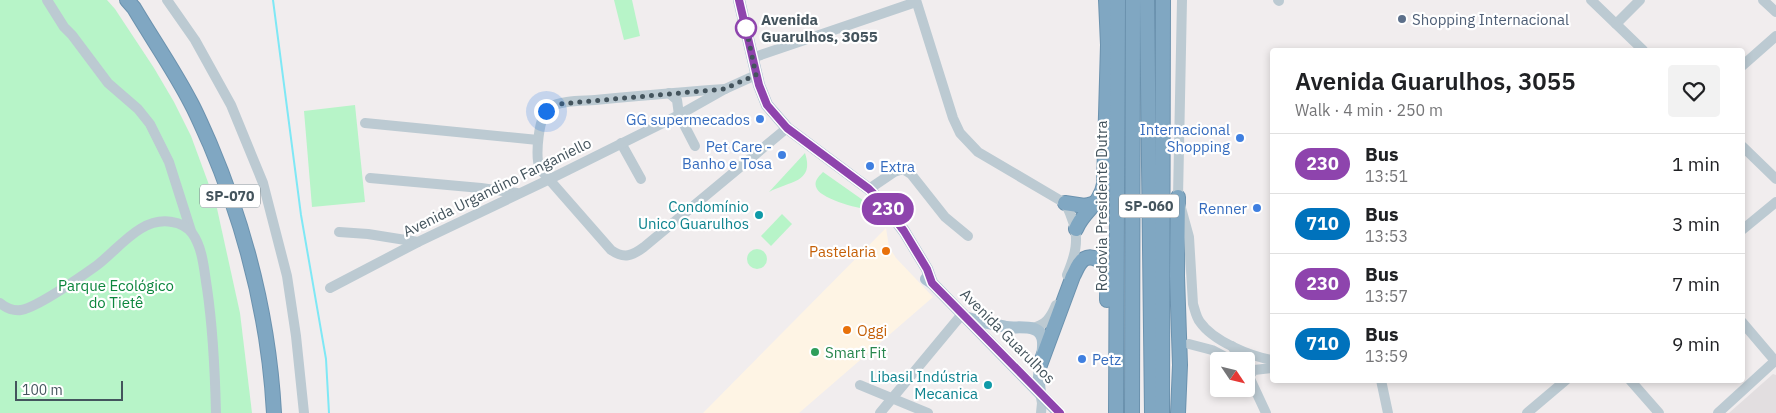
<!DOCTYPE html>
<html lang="en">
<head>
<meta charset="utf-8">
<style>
  :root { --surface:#fff; --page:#f2f2f2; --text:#202124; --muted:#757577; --line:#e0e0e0 }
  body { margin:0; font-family:"IBM Plex Sans",sans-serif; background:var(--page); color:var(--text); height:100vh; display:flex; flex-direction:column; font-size:19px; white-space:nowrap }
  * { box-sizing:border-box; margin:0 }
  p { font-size:16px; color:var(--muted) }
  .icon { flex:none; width:28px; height:28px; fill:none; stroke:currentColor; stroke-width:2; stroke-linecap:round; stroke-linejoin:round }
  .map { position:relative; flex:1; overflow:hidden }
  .sheet { position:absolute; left:1270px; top:48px; width:475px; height:335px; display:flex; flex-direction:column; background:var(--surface); border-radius:5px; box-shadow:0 2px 8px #0003 }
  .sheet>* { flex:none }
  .badge { padding:0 10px; border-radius:16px; font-size:18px; line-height:32px }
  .needle { width:32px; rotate:125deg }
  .buttons { position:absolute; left:1210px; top:352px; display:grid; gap:10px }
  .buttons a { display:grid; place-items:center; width:45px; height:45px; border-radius:5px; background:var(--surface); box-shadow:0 2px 8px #0003; font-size:25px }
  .scale { position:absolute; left:15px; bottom:12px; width:108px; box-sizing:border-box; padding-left:5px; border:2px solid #44545d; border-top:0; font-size:14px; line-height:18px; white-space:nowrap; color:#44545d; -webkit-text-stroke:4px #fff; paint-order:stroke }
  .you { position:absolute; width:25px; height:25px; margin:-12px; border:4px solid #fff; border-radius:50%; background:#1a73e8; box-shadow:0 0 0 8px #1a73e833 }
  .map>.badge { position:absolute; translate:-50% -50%; box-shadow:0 0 0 2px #fff }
  .round { display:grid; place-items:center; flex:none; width:52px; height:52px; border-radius:5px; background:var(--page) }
  .headline { display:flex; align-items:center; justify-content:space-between; height:85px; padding:0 25px }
  h1 { font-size:24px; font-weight:600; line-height:38px }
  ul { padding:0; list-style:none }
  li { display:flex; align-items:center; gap:15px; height:60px; padding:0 25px; border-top:1px solid var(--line) }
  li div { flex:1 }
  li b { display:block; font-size:19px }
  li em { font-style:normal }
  li .badge { min-width:55px; font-weight:700; text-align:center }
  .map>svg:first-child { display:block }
  .commercial { fill:#fef4e4 }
  .education { fill:#e2dee0 }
  .green { fill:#b7f4c8 }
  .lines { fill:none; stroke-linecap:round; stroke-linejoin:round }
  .stream { stroke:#7fe8f5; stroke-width:2 }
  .highway-casing { stroke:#6b92ae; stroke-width:16 }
  .minor { stroke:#bccad2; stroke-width:10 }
  .major { stroke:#aac1d0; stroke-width:12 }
  .highway { stroke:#80a7c2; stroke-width:14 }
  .line-casing { stroke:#fff; stroke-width:11 }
  .line { stroke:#8e44ad; stroke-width:8 }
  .walk { stroke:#44545d; stroke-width:5; stroke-dasharray:0 9 }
  .service-dot { fill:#5c6f8a; stroke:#fff; stroke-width:2 }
  .stop-dot { fill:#fff; stroke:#8e44ad; stroke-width:2.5 }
  .shop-dot { fill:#3f7fe0; stroke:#fff; stroke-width:2 }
  .culture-dot { fill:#0f9aa8; stroke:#fff; stroke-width:2 }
  .food-dot { fill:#e8710a; stroke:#fff; stroke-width:2 }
  .leisure-dot { fill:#2e9e5b; stroke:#fff; stroke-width:2 }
  .labels { text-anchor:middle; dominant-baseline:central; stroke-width:4.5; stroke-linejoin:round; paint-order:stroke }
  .shield { fill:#fff; stroke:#7c878e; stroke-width:1 }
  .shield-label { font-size:14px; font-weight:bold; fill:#44545d }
  .stop-label { font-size:15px; font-weight:bold; fill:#44545d; stroke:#fff; text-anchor:start }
  .service-label { font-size:15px; fill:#4e5e75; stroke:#fff; text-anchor:start }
  .shop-label { font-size:15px; fill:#366cbe; stroke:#fff; text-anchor:end }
  .street-label { font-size:15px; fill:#44545d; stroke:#fff }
  .culture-label { font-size:15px; fill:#0d838f; stroke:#fff; text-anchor:end }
  .food-label { font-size:15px; fill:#c56008; stroke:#fff; text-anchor:end }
  .park-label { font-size:15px; fill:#0d863e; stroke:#fff }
  .leisure-label { font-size:15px; fill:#27864d; stroke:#fff; text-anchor:start }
</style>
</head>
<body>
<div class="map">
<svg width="1776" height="413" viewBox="0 0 1776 413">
  <rect width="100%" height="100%" fill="#f1edee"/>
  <path class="commercial" d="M886 228 889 247 896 258 933 297 799 413H703Z"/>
  <path class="education" d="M1773 374 1776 375V413H1729Z"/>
  <g class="green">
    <path d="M0 0H107L115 9 154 68 174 102 191 136 216 204 240 313 252 413H0Z"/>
    <path d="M614 0H632L640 36 624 40Z"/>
    <path d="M355 105 365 202 312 207 304 111Z"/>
    <path d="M805 153C815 183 789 181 769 192Z"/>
    <path d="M823 172 877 210C865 211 823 200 817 189 813 182 818 177 823 172Z"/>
    <path d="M782 214 792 224 771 246 761 236Z"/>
    <circle cx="757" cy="259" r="10"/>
  </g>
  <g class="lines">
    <path class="stream" d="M273 0 301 215 326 359 329 413"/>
    <defs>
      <g id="highway">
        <path d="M127 0 134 8C153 40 174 70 191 103 198 116 204 131 210 144 246 229 269 321 274 413"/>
        <path d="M1147 0 1152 413"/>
        <path d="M1065 203 1085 206 1096 203"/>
        <path d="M1076 229C1083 211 1101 204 1104 184L1108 45 1106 0"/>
        <path d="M1040 365 1073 276C1076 271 1078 263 1084 259 1093 254 1104 262 1106 271 1108 280 1107 290 1107 300"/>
        <path d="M1116 413 1118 0"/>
        <path d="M1132 413 1133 0"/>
        <path d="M1162 413 1163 0"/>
        <path d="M1178 413 1180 365 1177 276 1178 197"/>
      </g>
    </defs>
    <use href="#highway" class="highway-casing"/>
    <g class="minor">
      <path d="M47 0 64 27 72 35 108 83 138 109 150 124 169 162 191 231"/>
      <path d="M167 0 195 40 231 105 263 183 287 276 296 336 304 413"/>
      <path d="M916 0 953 118 960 133 978 152 1063 202C1068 206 1070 213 1072 219 1080 239 1075 256 1067 275"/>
      <path d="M1182 0 1178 197 1189 237 1193 304C1195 310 1196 317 1200 322 1213 341 1250 356 1272 360"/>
      <path d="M1278 0 1279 1"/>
      <path d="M1591 0 1643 50"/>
      <path d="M1763 0 1776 12"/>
      <path d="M1616 24 1640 0"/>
      <path d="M752 58 916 2"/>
      <path d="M1742 66 1776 36"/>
      <path d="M725 89C681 92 638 96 595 100 582 101 562 100 550 107 538 115 535 157 540 169L611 250C624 259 632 256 644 247L787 128"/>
      <path d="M669 93 677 100 679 115 695 146"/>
      <path d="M365 123 538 140"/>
      <path d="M621 143 641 179"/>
      <path d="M1742 146 1776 179"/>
      <path d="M370 178 481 188 517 193"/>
      <path d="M869 189 894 172 903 169 911 174 945 217 968 236"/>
      <path d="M1742 230 1776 202"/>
      <path d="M339 232 368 234 418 242"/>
      <path d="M330 288 418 242 550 179 679 115 725 89 756 75"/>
      <path d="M0 303C6 308 13 311 21 310 36 308 82 276 96 266 119 249 141 216 172 222 180 223 187 227 192 233 203 248 204 270 207 288 213 329 215 371 216 413"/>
      <path d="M1742 322 1776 362"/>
      <path d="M1031 328C1046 326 1051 317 1056 305"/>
      <path d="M1189 344 1212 350 1233 361"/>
      <path d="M1232 346 1241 361"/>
      <path d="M1246 370 1266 413"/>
      <path d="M1250 375 1254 370 1272 368"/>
      <path d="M1381 380 1388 413"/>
      <path d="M1630 380 1659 413"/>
      <path d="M860 385 928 413"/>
      <path d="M1040 392 1042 403 1041 413"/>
      <path d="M880 413 963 313"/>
      <path d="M1527 413 1566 380"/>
      <path d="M1718 413 1775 361"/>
    </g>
    <g class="major">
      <path d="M739 0 759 85 767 105 787 128 869 189 882 202 904 231 927 269 932 283"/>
      <path d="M926 279 932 283 1059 413"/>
      <path d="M968 318C981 322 993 324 1006 327 1018 329 1042 322 1043 342 1044 360 1036 372 1040 392"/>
    </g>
    <use href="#highway" class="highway"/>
  </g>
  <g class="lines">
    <defs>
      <path id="line" d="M739 0 759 85 767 105 787 128 869 189 882 202 904 231 927 269 932 283 1060 413"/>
    </defs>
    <use href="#line" class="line-casing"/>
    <use href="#line" class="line"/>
    <path class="walk" d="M546 111 550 107 559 104 724 89 756 75 746 28"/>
  </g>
  <circle class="service-dot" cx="1402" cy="19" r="5"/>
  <circle class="stop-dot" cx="746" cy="28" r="10"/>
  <g class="shop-dot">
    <circle cx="760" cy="119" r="5"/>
    <circle cx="1240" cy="138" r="5"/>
    <circle cx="782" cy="155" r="5"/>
    <circle cx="870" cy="166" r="5"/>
    <circle cx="1257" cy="208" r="5"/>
    <circle cx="1082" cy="359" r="5"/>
  </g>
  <g class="culture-dot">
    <circle cx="759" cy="215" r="5"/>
    <circle cx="988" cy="385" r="5"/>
  </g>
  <g class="food-dot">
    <circle cx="886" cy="251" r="5"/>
    <circle cx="847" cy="330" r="5"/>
  </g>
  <circle class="leisure-dot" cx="815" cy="352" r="5"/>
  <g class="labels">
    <g class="shield">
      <rect x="200" y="184.5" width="60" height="23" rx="4"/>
      <rect x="1119" y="194.5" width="60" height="23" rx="4"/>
    </g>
    <g class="shield-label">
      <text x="230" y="196">SP-070</text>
      <text x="1149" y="206">SP-060</text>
    </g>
    <g class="stop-label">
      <text x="761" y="19">Avenida<tspan x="761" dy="17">Guarulhos, 3055</tspan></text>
    </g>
    <g class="service-label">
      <text x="1412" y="19">Shopping Internacional</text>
    </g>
    <g class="shop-label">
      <text x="750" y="119">GG supermecados</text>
      <text x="1230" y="129">Internacional<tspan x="1230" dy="17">Shopping</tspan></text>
      <text x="772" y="146">Pet Care -<tspan x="772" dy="17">Banho e Tosa</tspan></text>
      <text x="880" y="166" text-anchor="start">Extra</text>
      <text x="1247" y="208">Renner</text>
      <text x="1092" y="359" text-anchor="start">Petz</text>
    </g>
    <g class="street-label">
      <text transform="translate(497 187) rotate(-26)">Avenida Urgandino Fanganiello</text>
      <text transform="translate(1101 206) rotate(-90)">Rodovia Presidente Dutra</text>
      <text transform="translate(1008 336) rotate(45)">Avenida Guarulhos</text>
    </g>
    <g class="culture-label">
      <text x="749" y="206">Condomínio<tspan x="749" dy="17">Unico Guarulhos</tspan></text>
      <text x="978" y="376">Libasil Indústria<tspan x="978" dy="17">Mecanica</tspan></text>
    </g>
    <g class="food-label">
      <text x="876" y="251">Pastelaria</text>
      <text x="857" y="330" text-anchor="start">Oggi</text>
    </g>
    <g class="park-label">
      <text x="116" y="285">Parque Ecológico<tspan x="116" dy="17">do Tietê</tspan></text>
    </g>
    <g class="leisure-label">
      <text x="825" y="352">Smart Fit</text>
    </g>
  </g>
</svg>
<div class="buttons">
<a><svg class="needle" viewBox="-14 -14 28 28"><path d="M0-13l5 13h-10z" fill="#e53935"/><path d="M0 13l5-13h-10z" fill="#757577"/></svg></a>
</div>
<div class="scale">100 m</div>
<div class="you" style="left:546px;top:111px"></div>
<b class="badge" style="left:888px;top:209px;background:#8e44ad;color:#fff">230</b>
<section class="sheet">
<div class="headline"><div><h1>Avenida Guarulhos, 3055</h1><p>Walk · 4 min · 250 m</p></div><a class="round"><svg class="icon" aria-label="heart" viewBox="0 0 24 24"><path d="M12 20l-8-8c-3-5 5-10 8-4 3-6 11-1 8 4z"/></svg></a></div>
<ul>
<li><span class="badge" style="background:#8e44ad;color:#fff">230</span><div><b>Bus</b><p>13:51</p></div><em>1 min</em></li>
<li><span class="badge" style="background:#0072bc;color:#fff">710</span><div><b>Bus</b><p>13:53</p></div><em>3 min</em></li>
<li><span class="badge" style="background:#8e44ad;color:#fff">230</span><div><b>Bus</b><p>13:57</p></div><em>7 min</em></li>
<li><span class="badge" style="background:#0072bc;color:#fff">710</span><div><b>Bus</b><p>13:59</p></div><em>9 min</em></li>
</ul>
</section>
</div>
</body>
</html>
